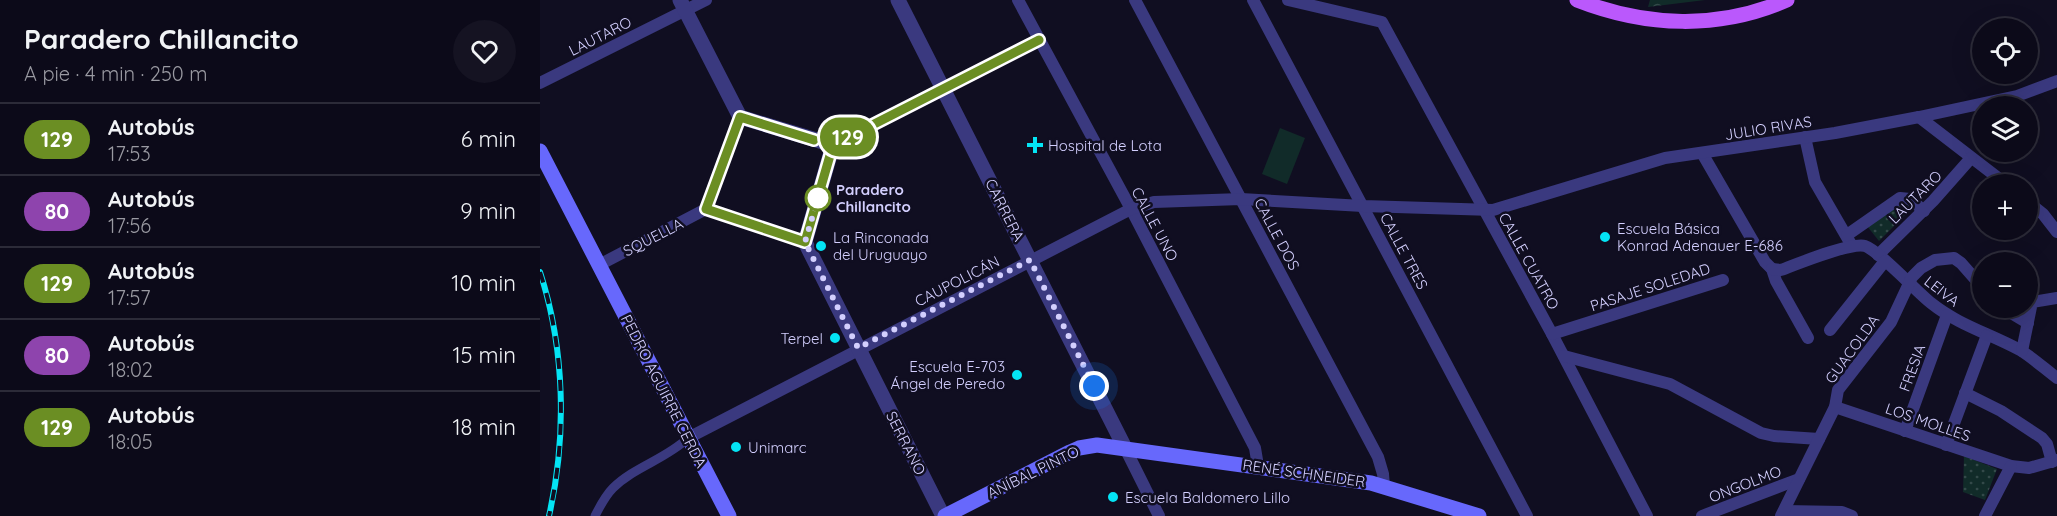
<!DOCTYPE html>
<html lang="es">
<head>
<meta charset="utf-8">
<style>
  :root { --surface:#0c0a19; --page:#151322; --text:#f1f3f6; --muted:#9a9aa2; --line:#2c2b38 }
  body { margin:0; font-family:Quicksand,sans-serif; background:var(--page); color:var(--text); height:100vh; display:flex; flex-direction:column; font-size:22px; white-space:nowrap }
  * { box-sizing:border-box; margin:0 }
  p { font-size:20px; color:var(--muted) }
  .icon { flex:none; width:33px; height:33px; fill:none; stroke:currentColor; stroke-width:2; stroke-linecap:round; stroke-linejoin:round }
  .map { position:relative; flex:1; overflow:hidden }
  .side { display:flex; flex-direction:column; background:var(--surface); width:540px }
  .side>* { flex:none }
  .badge { padding:0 12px; border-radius:20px; font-size:21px; line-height:39px }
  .buttons { position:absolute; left:1432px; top:18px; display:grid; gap:12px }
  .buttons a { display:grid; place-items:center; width:66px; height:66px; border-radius:50%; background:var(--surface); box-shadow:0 6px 24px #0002,0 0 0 2px var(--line); font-size:30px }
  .you { position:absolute; width:30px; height:30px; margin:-15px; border:4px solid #fff; border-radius:50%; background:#1a73e8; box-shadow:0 0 0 9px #1a73e833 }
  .map>.badge { position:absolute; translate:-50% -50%; box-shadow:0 0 0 3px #fff }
  .round { display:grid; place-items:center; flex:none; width:63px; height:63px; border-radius:32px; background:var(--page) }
  .head { display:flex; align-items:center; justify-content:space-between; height:102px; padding:0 24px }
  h1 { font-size:28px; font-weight:800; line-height:45px }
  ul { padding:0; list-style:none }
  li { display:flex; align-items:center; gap:18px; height:72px; padding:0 24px; border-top:2px solid var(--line) }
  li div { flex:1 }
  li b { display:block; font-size:22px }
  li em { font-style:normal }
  li .badge { min-width:66px; font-weight:700; text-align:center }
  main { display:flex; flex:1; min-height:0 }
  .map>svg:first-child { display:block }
  .grass { fill:url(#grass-dots) }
  .forest { fill:url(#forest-crowns) }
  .green { fill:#112b29 }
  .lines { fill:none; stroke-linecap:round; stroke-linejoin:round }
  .pedestrian { stroke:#3a397f; stroke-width:9 }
  .minor { stroke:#3a397f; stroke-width:12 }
  .tertiary { stroke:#3a397f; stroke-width:15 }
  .secondary { stroke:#6768fc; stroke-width:15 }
  .primary { stroke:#ba58fc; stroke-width:15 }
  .rail-casing { stroke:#04e4f5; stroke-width:6 }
  .rail { stroke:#100e21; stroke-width:4; stroke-dasharray:11; stroke-linecap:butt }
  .line-casing { stroke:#fff; stroke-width:14 }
  .line { stroke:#6b8e23; stroke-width:9 }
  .walk { stroke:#d3cffe; stroke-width:6; stroke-dasharray:0 10.8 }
  .poi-dot { fill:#04e4f5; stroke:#100e21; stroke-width:2 }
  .stop-dot { fill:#fff; stroke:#6b8e23; stroke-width:3 }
  .labels { text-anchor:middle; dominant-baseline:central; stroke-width:5; stroke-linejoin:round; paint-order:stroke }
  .street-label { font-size:15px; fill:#d3cffe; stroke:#100e21 }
  .poi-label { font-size:15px; fill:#d3cffe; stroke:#100e21; text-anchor:start }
  .stop-label { font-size:15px; font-weight:bold; fill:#d3cffe; stroke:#100e21; text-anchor:start }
</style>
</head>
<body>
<main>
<section class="side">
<div class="head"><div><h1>Paradero Chillancito</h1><p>A pie · 4 min · 250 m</p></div><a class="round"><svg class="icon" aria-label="heart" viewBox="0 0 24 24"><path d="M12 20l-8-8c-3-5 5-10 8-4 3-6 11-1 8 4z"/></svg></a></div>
<ul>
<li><span class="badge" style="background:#6b8e23;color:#fff">129</span><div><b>Autobús</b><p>17:53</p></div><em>6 min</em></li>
<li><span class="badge" style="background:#8e44ad;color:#fff">80</span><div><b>Autobús</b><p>17:56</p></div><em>9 min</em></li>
<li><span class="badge" style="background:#6b8e23;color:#fff">129</span><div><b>Autobús</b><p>17:57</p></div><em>10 min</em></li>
<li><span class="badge" style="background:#8e44ad;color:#fff">80</span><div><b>Autobús</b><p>18:02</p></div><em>15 min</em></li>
<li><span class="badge" style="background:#6b8e23;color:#fff">129</span><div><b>Autobús</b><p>18:05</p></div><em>18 min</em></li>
</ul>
</section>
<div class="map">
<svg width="1517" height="516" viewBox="0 0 1517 516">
  <defs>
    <pattern id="grass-dots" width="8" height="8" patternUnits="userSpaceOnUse" patternTransform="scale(1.5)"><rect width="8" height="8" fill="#112b29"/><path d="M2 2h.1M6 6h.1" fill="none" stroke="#334949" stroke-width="1.8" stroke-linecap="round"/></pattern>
    <pattern id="forest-crowns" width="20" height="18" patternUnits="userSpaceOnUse" patternTransform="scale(1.5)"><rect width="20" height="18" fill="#112b29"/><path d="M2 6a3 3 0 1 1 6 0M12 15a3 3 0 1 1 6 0" fill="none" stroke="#334949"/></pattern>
  </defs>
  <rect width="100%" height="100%" fill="#100e21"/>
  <g class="grass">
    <path d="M1363 200 1371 209 1339 241 1327 226Z"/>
    <path d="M1424 456 1457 469 1445 500 1423 492Z"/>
  </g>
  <path class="forest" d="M1110 0H1165L1108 7Z"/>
  <path class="green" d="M740 128 765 138 747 184 722 174Z"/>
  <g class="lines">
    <path class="pedestrian" d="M55 516C60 506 65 496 73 488 94 467 126 459 148 438"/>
    <g class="minor">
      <path d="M478 0 591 209 715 448 718 466"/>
      <path d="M595 0 838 457 843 474 844 486"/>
      <path d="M713 0 987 516"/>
      <path d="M748 0 842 22 1012 334 1107 516"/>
      <path d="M0 83 166 0"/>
      <path d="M1379 117 1466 184"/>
      <path d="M1265 137 1275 182 1312 246"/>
      <path d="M293 145 499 40"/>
      <path d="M1162 153 1225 262 1232 269 1236 281 1268 338"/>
      <path d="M1488 202 1503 214 1517 232"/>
      <path d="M166 209 265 242"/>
      <path d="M1307 235 1360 198 1370 199 1384 211"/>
      <path d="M1338 255 1393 201 1431 158"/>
      <path d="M59 265 166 209 200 117"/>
      <path d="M1232 269 1241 270C1257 264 1311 242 1325 246 1338 250 1377 292 1391 303 1420 326 1449 333 1480 350 1493 358 1505 369 1517 378"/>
      <path d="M1463 308 1488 323"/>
      <path d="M1290 330 1345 261"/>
      <path d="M1012 334 1183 280"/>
      <path d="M1482 351 1492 302 1517 298"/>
      <path d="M1024 356 1130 384 1221 433 1234 436 1279 439"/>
      <path d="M1425 393 1461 411 1502 438 1507 444 1512 462"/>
      <path d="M1295 407 1471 466 1489 468 1517 460"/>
      <path d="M1365 431 1407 315"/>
      <path d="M148 438 591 209 614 202 701 199 823 206 953 210 1125 158 1295 133 1379 117 1477 96 1517 81"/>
      <path d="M1406 445 1447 335"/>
      <path d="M585 448 619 516"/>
      <path d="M1244 511 1302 512 1312 516"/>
      <path d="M1162 516 1259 479"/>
      <path d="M1241 516 1295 407 1298 390 1351 322 1372 277 1381 268 1395 260 1414 258 1421 263 1443 288"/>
      <path d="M1445 516 1471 466"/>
    </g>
    <g class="tertiary">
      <path d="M140 0 200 117 293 145 265 242 403 516"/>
      <path d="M358 0 585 448"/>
    </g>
    <g class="secondary">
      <path d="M0 151 189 516"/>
      <path d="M405 516 530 452 539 448 557 445 831 483 939 516"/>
    </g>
    <path class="primary" d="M1037 0C1106 27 1179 30 1247 0"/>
    <defs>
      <path id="rail" d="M0 272C25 349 27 437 9 516"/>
    </defs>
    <use href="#rail" class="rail-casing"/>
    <use href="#rail" class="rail"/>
  </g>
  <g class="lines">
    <defs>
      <path id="line" d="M274 140 200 117 166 209 265 242 293 145 499 40"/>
    </defs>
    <use href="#line" class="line-casing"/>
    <use href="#line" class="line"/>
    <path class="walk" d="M278 198 265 242 318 348 490 260 554 386"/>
  </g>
  <g class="poi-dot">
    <path d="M492 136h6v6h6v6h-6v6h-6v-6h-6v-6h6z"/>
    <circle cx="1065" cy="237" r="6"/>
    <circle cx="281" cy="246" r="6"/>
    <circle cx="295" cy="338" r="6"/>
    <circle cx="477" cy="375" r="6"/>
    <circle cx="196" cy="447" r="6"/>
    <circle cx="573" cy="497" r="6"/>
  </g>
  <circle class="stop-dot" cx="278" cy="198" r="12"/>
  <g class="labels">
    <g class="street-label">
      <text transform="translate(60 36) rotate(-27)">LAUTARO</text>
      <text transform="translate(1228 128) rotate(-9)">JULIO RIVAS</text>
      <text transform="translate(1375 197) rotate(-45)">LAUTARO</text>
      <text transform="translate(465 210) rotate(63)">CARRERA</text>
      <text transform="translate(615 224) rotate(62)">CALLE UNO</text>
      <text transform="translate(737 234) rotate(62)">CALLE DOS</text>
      <text transform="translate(113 237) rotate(-27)">SQUELLA</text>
      <text transform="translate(864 251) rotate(62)">CALLE TRES</text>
      <text transform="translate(989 261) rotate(61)">CALLE CUATRO</text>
      <text transform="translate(417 281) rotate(-27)">CAUPOLICÁN</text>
      <text transform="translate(1110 287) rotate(-18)">PASAJE SOLEDAD</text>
      <text transform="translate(1402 291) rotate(38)">LEIVA</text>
      <text transform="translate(1312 349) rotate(-54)">GUACOLDA</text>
      <text transform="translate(1372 368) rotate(-70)">FRESIA</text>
      <text transform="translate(124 391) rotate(63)">PEDRO AGUIRRE CERDA</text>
      <text transform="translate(1388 422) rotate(19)">LOS MOLLES</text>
      <text transform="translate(366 443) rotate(63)">SERRANO</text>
      <text transform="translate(493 472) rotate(-26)">ANÍBAL PINTO</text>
      <text transform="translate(764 473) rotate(8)">RENÉ SCHNEIDER</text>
      <text transform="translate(1205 484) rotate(-21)">ONGOLMO</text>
    </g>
    <g class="poi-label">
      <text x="508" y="145">Hospital de Lota</text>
      <text x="1077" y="228">Escuela Básica<tspan x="1077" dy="17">Konrad Adenauer E-686</tspan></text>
      <text x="293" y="237">La Rinconada<tspan x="293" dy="17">del Uruguayo</tspan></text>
      <text x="283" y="338" text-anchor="end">Terpel</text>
      <text x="465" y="366" text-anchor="end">Escuela E-703<tspan x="465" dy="17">Ángel de Peredo</tspan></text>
      <text x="208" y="447">Unimarc</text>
      <text x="585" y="497">Escuela Baldomero Lillo</text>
    </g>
    <g class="stop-label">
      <text x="296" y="189">Paradero<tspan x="296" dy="17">Chillancito</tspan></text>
    </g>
  </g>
</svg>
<div class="buttons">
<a><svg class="icon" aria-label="locate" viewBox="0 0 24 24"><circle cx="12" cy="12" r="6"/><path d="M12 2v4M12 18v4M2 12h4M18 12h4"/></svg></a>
<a><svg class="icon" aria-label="layers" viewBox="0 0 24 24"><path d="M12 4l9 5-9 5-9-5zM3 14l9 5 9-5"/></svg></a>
<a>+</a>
<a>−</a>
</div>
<div class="you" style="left:554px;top:386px"></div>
<b class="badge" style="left:308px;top:137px;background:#6b8e23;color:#fff">129</b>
</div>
</main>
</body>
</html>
